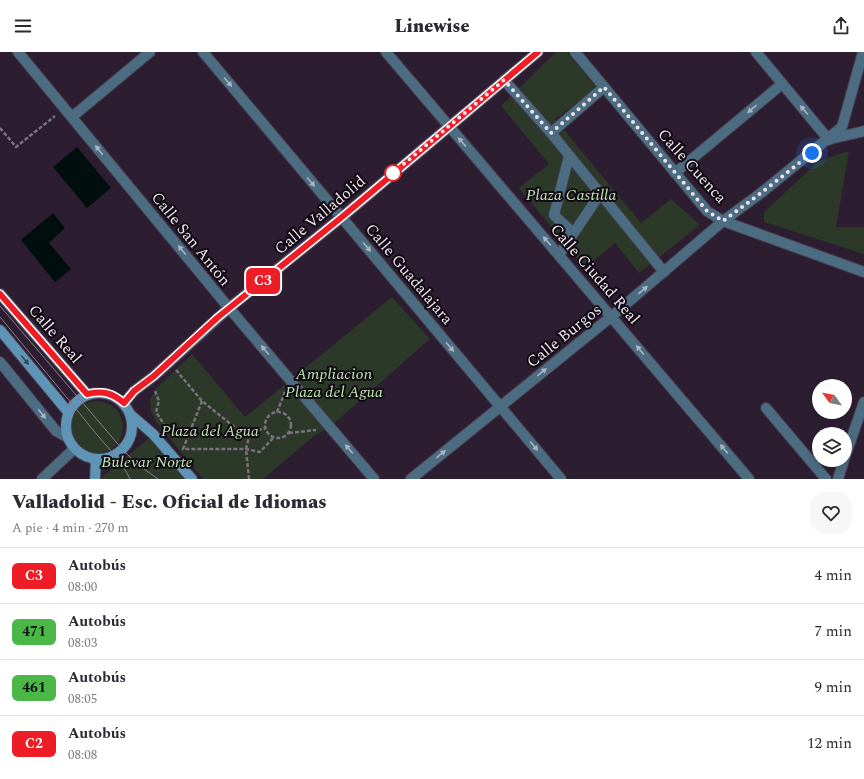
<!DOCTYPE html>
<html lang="es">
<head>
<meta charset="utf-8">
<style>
  :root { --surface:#fff; --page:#f7f7f7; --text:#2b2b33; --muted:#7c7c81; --line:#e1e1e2 }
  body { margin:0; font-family:Spectral,serif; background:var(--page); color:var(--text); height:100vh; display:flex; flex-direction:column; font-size:15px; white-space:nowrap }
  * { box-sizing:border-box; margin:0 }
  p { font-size:13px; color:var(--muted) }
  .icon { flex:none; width:22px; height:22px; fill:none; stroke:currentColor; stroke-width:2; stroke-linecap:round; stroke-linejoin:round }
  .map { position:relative; height:427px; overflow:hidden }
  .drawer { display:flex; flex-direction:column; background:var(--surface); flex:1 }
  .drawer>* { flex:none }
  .badge { padding:0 8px; border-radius:6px; font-size:14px; line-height:26px }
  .needle { width:26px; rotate:303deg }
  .controls { position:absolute; left:812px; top:327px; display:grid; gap:8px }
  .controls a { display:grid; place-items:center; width:40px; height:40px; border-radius:50%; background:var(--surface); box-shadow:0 2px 6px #0003; font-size:20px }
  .you { position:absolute; width:20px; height:20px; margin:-10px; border:3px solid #fff; border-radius:50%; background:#1a73e8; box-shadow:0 0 0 6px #1a73e833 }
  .map>.badge { position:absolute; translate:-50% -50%; box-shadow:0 0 0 2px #fff }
  .round { display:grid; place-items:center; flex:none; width:42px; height:42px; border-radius:16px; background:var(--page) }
  .overview { display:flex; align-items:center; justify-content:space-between; height:68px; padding:0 12px }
  h1 { font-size:19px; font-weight:800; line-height:30px }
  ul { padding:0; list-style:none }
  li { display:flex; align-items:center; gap:12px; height:56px; padding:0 12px; border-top:1px solid var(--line) }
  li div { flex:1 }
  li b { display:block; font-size:15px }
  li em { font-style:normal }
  li .badge { min-width:44px; font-weight:700; text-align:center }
  header { display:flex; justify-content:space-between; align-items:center; height:52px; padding:0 12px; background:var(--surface); font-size:18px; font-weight:800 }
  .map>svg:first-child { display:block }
  .green { fill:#2c3828 }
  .water { fill:#000e0e }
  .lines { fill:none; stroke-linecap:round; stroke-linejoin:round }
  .street-casing { stroke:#473a4b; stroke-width:12 }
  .secondary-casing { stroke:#473a4b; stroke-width:12 }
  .path { stroke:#7c7180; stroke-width:2.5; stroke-dasharray:4 2; stroke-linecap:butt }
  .street { stroke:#4b6c81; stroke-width:10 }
  .secondary { stroke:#5e95b6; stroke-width:10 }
  .tram { stroke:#887d8c; stroke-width:1 }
  .oneway { fill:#acb3c3 }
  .oneway2 { fill:#34495c }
  .line-casing { stroke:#fff; stroke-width:9 }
  .line { stroke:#ee1c25; stroke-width:6 }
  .walk { stroke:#ece3ef; stroke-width:4; stroke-dasharray:0 7.2 }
  .stop-dot { fill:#fff; stroke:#ee1c25; stroke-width:2 }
  .labels { text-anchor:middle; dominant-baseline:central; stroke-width:4; stroke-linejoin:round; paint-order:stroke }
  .street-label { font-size:16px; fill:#ece3ef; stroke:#110a13 }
  .park-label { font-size:16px; font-style:italic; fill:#bfe6b2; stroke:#110a13 }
</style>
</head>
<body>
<header><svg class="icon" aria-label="menu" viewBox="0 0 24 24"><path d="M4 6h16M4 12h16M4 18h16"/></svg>Linewise<svg class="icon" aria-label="share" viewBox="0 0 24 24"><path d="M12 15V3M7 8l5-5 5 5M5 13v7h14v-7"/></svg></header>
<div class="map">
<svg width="864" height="427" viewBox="0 0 864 427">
  <rect width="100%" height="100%" fill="#2c1e30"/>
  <g class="green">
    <path d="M556 0H567L597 36 555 67 641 171 671 147 700 173 639 221 615 191 585 216 519 136 549 112 501 54Z"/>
    <path d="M849 99 836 175H864V202L764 170V160L819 109Z"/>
    <path d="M392 245 430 287 330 375 314 384 263 427H203L157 371 151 360 150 348 157 336 192 302 245 365Z"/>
    <circle cx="97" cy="375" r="26"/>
    <path d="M149 386 184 427H100Z"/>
  </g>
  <g class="water">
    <path d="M77 95 111 136 87 156 53 115Z"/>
    <path d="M53 161 65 176 49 191 71 217 55 230 21 188Z"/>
  </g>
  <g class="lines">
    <defs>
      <g id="street">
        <path d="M18 0 229 256 374 427"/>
        <path d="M203 0 561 427"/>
        <path d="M386 0 749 427"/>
        <path d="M575 0 707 159 723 169 864 220"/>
        <path d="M756 0 829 88"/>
        <path d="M504 28 551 81 664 220"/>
        <path d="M72 65 150 0"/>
        <path d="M551 81 604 35"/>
        <path d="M831 87 864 79"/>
        <path d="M569 104 554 163 573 181"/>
        <path d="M675 121 782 32"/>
        <path d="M559 203 600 142"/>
        <path d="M0 310 56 379 67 385"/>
        <path d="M124 351 134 339 154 324 229 256 342 165 538 0"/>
        <path d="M766 356 826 427"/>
        <path d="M845 405 864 350"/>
        <path d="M42 427 74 397"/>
        <path d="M411 427 612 264 723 169 761 141 842 75 863 0"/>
        <path d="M838 427 844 408"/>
      </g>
      <g id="secondary">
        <path d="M0 242 87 342"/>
        <path d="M0 278 68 360"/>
        <circle cx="99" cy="374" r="33"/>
        <path d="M131 363 153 382 192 427"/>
        <path d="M95 427 96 407"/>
      </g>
    </defs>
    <use href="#street" class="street-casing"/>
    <use href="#secondary" class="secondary-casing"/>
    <g class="path">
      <path d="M0 76 16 95 55 64"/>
      <path d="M176 318 202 349 242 381H250L265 376"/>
      <path d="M155 339 159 349 156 360 167 377"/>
      <path d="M202 349 183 397H246L260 400 273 386"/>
      <circle cx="278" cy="373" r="13"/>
      <path d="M277 360 285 340"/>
      <path d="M289 381 316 378"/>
      <path d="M249 427 246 397 250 381"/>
    </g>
    <use href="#street" class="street"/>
    <use href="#secondary" class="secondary"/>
    <g class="tram">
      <path d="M0 254 123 398 137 412 158 427"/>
      <path d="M0 265C31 303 63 340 93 378 106 394 122 409 130 427"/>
    </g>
  </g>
  <defs><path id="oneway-solid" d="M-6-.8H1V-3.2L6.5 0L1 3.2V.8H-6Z"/></defs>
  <g class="oneway">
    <use href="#oneway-solid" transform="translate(228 30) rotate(50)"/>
    <use href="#oneway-solid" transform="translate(752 57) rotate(140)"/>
    <use href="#oneway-solid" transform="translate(804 58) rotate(-130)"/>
    <use href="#oneway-solid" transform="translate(462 90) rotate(-131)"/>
    <use href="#oneway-solid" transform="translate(99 98) rotate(-129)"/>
    <use href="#oneway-solid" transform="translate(311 130) rotate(50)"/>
    <use href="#oneway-solid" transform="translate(547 189) rotate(-131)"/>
    <use href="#oneway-solid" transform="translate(367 195) rotate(50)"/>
    <use href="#oneway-solid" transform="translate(182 198) rotate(-129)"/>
    <use href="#oneway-solid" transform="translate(643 238) rotate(-40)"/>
    <use href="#oneway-solid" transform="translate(450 295) rotate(50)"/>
    <use href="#oneway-solid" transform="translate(265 298) rotate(-130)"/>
    <use href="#oneway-solid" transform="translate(640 298) rotate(-130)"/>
    <use href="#oneway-solid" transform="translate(542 320) rotate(-39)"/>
    <use href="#oneway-solid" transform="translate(42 362) rotate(51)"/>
    <use href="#oneway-solid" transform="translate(534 394) rotate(50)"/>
    <use href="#oneway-solid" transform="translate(349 397) rotate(-130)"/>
    <use href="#oneway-solid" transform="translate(724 397) rotate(-130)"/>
    <use href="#oneway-solid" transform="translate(441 402) rotate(-39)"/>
  </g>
  <use class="oneway2" href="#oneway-solid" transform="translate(25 308) rotate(50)"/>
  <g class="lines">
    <defs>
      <path id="line" d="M0 242 87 342C103 339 111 340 124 351L134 339 154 324 217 266 342 165 538 0"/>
    </defs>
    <use href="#line" class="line-casing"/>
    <use href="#line" class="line"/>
    <path class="walk" d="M393 121 504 28 551 81 604 35 707 159 723 169 761 141 812 101"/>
  </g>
  <circle class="stop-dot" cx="393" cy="121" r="8"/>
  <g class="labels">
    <g class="street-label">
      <text transform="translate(692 114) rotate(48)">Calle Cuenca</text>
      <text transform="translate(320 163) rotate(-40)">Calle Valladolid</text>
      <text transform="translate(191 187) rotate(51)">Calle San Antón</text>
      <text transform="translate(409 222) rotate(50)">Calle Guadalajara</text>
      <text transform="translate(595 222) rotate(49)">Calle Ciudad Real</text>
      <text transform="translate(55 282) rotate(49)">Calle Real</text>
      <text transform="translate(564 284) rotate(-39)">Calle Burgos</text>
    </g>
    <g class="park-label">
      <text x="571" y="143">Plaza Castilla</text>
      <text x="334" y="322">Ampliacion<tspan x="334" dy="18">Plaza del Agua</tspan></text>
      <text x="210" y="379">Plaza del Agua</text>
      <text x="147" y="410">Bulevar Norte</text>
    </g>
  </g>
</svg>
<div class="controls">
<a><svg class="needle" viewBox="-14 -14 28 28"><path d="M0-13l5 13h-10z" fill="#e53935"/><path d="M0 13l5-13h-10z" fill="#7c7c81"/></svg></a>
<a><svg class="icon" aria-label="layers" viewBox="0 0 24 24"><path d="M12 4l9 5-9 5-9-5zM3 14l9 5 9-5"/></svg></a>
</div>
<div class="you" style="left:812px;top:101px"></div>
<b class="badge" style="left:263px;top:229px;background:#ee1c25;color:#fff">C3</b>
</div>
<section class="drawer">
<div class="overview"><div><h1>Valladolid - Esc. Oficial de Idiomas</h1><p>A pie · 4 min · 270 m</p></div><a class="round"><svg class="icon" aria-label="heart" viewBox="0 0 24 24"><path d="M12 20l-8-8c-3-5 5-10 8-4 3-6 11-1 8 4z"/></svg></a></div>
<ul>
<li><span class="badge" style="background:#ee1c25;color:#fff">C3</span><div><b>Autobús</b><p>08:00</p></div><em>4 min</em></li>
<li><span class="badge" style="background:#4ab747;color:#111">471</span><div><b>Autobús</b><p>08:03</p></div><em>7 min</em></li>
<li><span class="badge" style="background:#4ab747;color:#111">461</span><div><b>Autobús</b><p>08:05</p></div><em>9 min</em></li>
<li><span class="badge" style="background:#ee1c25;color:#fff">C2</span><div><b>Autobús</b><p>08:08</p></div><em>12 min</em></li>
</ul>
</section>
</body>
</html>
